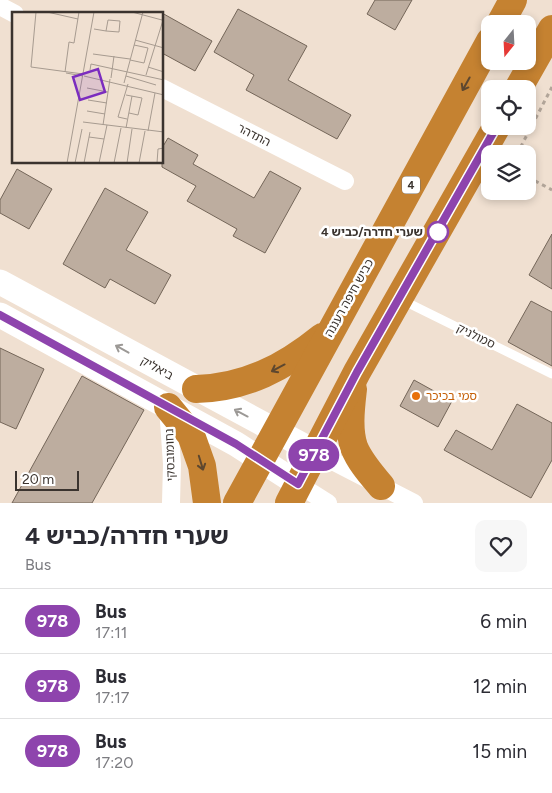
<!DOCTYPE html>
<html lang="en">
<head>
<meta charset="utf-8">
<style>
  :root { --surface:#fff; --page:#f7f7f7; --text:#2b2b33; --muted:#7c7c81; --line:#e1e1e2 }
  body { margin:0; font-family:Figtree,"Noto Sans Hebrew",sans-serif; background:var(--page); color:var(--text); height:100vh; display:flex; flex-direction:column; font-size:19px; white-space:nowrap }
  * { box-sizing:border-box; margin:0 }
  p { font-size:16px; color:var(--muted) }
  .icon { flex:none; width:28px; height:28px; fill:none; stroke:currentColor; stroke-width:2; stroke-linecap:round; stroke-linejoin:round }
  .map { position:relative; height:503px; overflow:hidden }
  .panel { display:flex; flex-direction:column; background:var(--surface); flex:1 }
  .panel>* { flex:none }
  .badge { padding:0 10px; border-radius:16px; font-size:18px; line-height:32px }
  .needle { width:32px; rotate:198deg }
  .tools { position:absolute; left:481px; top:15px; display:grid; gap:10px }
  .tools a { display:grid; place-items:center; width:55px; height:55px; border-radius:10px; background:var(--surface); box-shadow:0 2px 8px #0003; font-size:25px }
  .scale { position:absolute; left:15px; bottom:12px; width:64px; box-sizing:border-box; padding-left:5px; border:2px solid #3a332e; border-top:0; font-size:14px; line-height:18px; white-space:nowrap; color:#3a332e; -webkit-text-stroke:4px #fff; paint-order:stroke }
  .map>.badge { position:absolute; translate:-50% -50%; box-shadow:0 0 0 2px #fff }
  .round { display:grid; place-items:center; flex:none; width:52px; height:52px; border-radius:10px; background:var(--page) }
  .summary { display:flex; align-items:center; justify-content:space-between; height:85px; padding:0 25px }
  h1 { font-size:24px; font-weight:700; line-height:38px }
  ul { padding:0; list-style:none }
  li { display:flex; align-items:center; gap:15px; height:65px; padding:0 25px; border-top:1px solid var(--line) }
  li div { flex:1 }
  li b { display:block; font-size:19px }
  li em { font-style:normal }
  li .badge { min-width:55px; font-weight:700; text-align:center }
  .map>svg:first-child { display:block }
  .building { fill:#bdad9f; stroke:#746659 }
  .lines { fill:none; stroke-linecap:round; stroke-linejoin:round }
  .path { stroke:#b2a599; stroke-width:3; stroke-dasharray:4 4; stroke-linecap:butt }
  .lane { stroke:#fff; stroke-width:9 }
  .street { stroke:#fff; stroke-width:18 }
  .secondary { stroke:#fff; stroke-width:25 }
  .highway { stroke:#c58231; stroke-width:28 }
  .oneway { stroke:#5d472f }
  .oneway2 { stroke:#9c9996 }
  .line-casing { stroke:#fff; stroke-width:11 }
  .line { stroke:#8e44ad; stroke-width:8 }
  .stop-dot { fill:#fff; stroke:#8e44ad; stroke-width:2.5 }
  .food-dot { fill:#e8710a; stroke:#fff; stroke-width:2 }
  .labels { text-anchor:middle; dominant-baseline:central; stroke-width:5; stroke-linejoin:round; paint-order:stroke }
  .shield { fill:#fff; stroke:#75706d; stroke-width:1 }
  .shield-label { font-size:11px; font-weight:bold; fill:#3a332e }
  .street-label { font-size:12px; fill:#3a332e; stroke:#fff }
  .stop-label { font-size:12px; font-weight:bold; fill:#3a332e; stroke:#fff; text-anchor:end }
  .food-label { font-size:12px; fill:#c56008; stroke:#fff; text-anchor:start }
  .inset-road { fill:none; stroke:#a79b90; stroke-width:1 }
  .view { fill:#7b2cbf; fill-opacity:0.15; stroke:#7b2cbf; stroke-width:2.5 }
  .inset-edge { fill:none; stroke:#3a332e; stroke-width:2.5 }
</style>
</head>
<body>
<div class="map">
<svg width="552" height="503" viewBox="0 0 552 503">
  <rect width="100%" height="100%" fill="#f0e0d1"/>
  <g class="building">
    <path d="M375 0H412L395 30 367 14Z"/>
    <path d="M238 9 307 46 288 80 351 115 337 139 246 90 254 75 214 52Z"/>
    <path d="M162 13 212 41 195 71 162 53Z"/>
    <path d="M168 138 198 155 193 164 254 198 270 171 301 188 265 253 233 236 237 229 187 201 196 186 162 167V148Z"/>
    <path d="M17 169 52 189 29 229 0 213V200Z"/>
    <path d="M105 188 148 212 126 250 171 275 155 304 110 279 105 288 63 264Z"/>
    <path d="M552 234V289L529 275Z"/>
    <path d="M531 301 552 312V366L508 342Z"/>
    <path d="M0 348 44 369 16 429 0 422Z"/>
    <path d="M82 376 144 410 92 503H12Z"/>
    <path d="M414 380 452 401 438 427 400 406Z"/>
    <path d="M517 404 552 423V460L531 498 444 450 456 430 492 450Z"/>
  </g>
  <g class="lines">
    <g class="path">
      <path d="M517 154 552 87"/>
      <path d="M528 177 552 190"/>
    </g>
    <path class="lane" d="M400 299 552 374"/>
    <g class="street">
      <path d="M0 6 15 14"/>
      <path d="M162 88 345 181"/>
      <path d="M168 407 172 464 171 503"/>
      <path d="M315 452 414 503"/>
      <path d="M298 484 328 503"/>
    </g>
    <g class="secondary">
      <path d="M0 282 315 452"/>
      <path d="M0 315 236 444 298 484"/>
    </g>
    <g class="highway">
      <path d="M500 24 513 0"/>
      <path d="M518 89 552 29"/>
      <path d="M196 389C245 388 285 367 322 337"/>
      <path d="M353 389C351 407 348 429 354 447 360 462 371 474 381 486"/>
      <path d="M168 407 191 435 202 466 207 503"/>
      <path d="M237 503 490 41"/>
      <path d="M289 503 357 372 497 126"/>
    </g>
  </g>
  <defs><path id="oneway-shaft" d="M-6 0H5M1.5-3L5.5 0L1.5 3" fill="none" stroke-width="1.6" stroke-linecap="round" stroke-linejoin="round" transform="scale(1.25)"/></defs>
  <g class="oneway">
    <use href="#oneway-shaft" transform="translate(466 84) rotate(119)"/>
    <use href="#oneway-shaft" transform="translate(278 368) rotate(152)"/>
    <use href="#oneway-shaft" transform="translate(201 463) rotate(73)"/>
  </g>
  <g class="oneway2">
    <use href="#oneway-shaft" transform="translate(122 349) rotate(-151)"/>
    <use href="#oneway-shaft" transform="translate(241 413) rotate(-152)"/>
  </g>
  <g class="lines">
    <defs>
      <path id="line" d="M0 315 236 444 298 484 357 372 497 126"/>
    </defs>
    <use href="#line" class="line-casing"/>
    <use href="#line" class="line"/>
  </g>
  <circle class="stop-dot" cx="438" cy="232" r="10"/>
  <circle class="food-dot" cx="416" cy="396" r="5"/>
  <g class="labels">
    <rect class="shield" x="402" y="176.5" width="18" height="17" rx="4"/>
    <g class="shield-label">
      <text x="411" y="185">4</text>
    </g>
    <g class="street-label">
      <text transform="translate(254 135) rotate(27)">התדהר</text>
      <text transform="translate(349 298) rotate(-61)">כביש חיפה רעננה</text>
      <text transform="translate(476 336) rotate(26)">סמולניק</text>
      <text transform="translate(157 368) rotate(29)">ביאליק</text>
      <text transform="translate(170 455) rotate(-92)">נחומובסקי</text>
    </g>
    <g class="stop-label">
      <text x="423" y="232">שערי חדרה/כביש 4</text>
    </g>
    <g class="food-label">
      <text x="426" y="396">סמי בכיכר</text>
    </g>
  </g>
  <g transform="translate(12 12)">
    <rect width="151" height="151" fill="#f0e0d1"/>
    <path class="inset-road" d="M24 0 19 55 71 62M35 0 66 7M120 0 150 8M82 17 94 19 107 20 108 9 96 8 94 19M123 28 152 36M62 31 67 0M81 42 118 47M118 48 132 51 136 36 122 33M136 55 152 60M78 58 79 52 152 68M53 60 57 30 62 31M54 61 71 64M134 63 152 5M72 64 152 83M114 64 144 73M99 66 102 44M112 71 131 0M75 76 96 80M114 83 130 86 126 103 117 101M76 88 95 91M75 99 93 102M115 107 106 105 116 72M71 110 152 120M91 113 98 67M114 116 120 84M136 119 143 81M77 125 92 127M55 151 82 0M63 151 70 117M72 151 78 120M87 151 95 113M102 151 109 116M115 151 120 117M127 151 133 119M145 151 146 137 152 136"/>
    <path class="view" d="M86 57 93 80 68 88 61 65Z"/>
    <rect width="151" height="151" class="inset-edge"/>
  </g>
</svg>
<div class="tools">
<a><svg class="needle" viewBox="-14 -14 28 28"><path d="M0-13l5 13h-10z" fill="#e53935"/><path d="M0 13l5-13h-10z" fill="#7c7c81"/></svg></a>
<a><svg class="icon" aria-label="locate" viewBox="0 0 24 24"><circle cx="12" cy="12" r="6"/><path d="M12 2v4M12 18v4M2 12h4M18 12h4"/></svg></a>
<a><svg class="icon" aria-label="layers" viewBox="0 0 24 24"><path d="M12 4l9 5-9 5-9-5zM3 14l9 5 9-5"/></svg></a>
</div>
<div class="scale">20 m</div>
<b class="badge" style="left:314px;top:455px;background:#8e44ad;color:#fff">978</b>
</div>
<section class="panel">
<div class="summary"><div><h1>שערי חדרה/כביש 4</h1><p>Bus</p></div><a class="round"><svg class="icon" aria-label="heart" viewBox="0 0 24 24"><path d="M12 20l-8-8c-3-5 5-10 8-4 3-6 11-1 8 4z"/></svg></a></div>
<ul>
<li><span class="badge" style="background:#8e44ad;color:#fff">978</span><div><b>Bus</b><p>17:11</p></div><em>6 min</em></li>
<li><span class="badge" style="background:#8e44ad;color:#fff">978</span><div><b>Bus</b><p>17:17</p></div><em>12 min</em></li>
<li><span class="badge" style="background:#8e44ad;color:#fff">978</span><div><b>Bus</b><p>17:20</p></div><em>15 min</em></li>
</ul>
</section>
</body>
</html>
